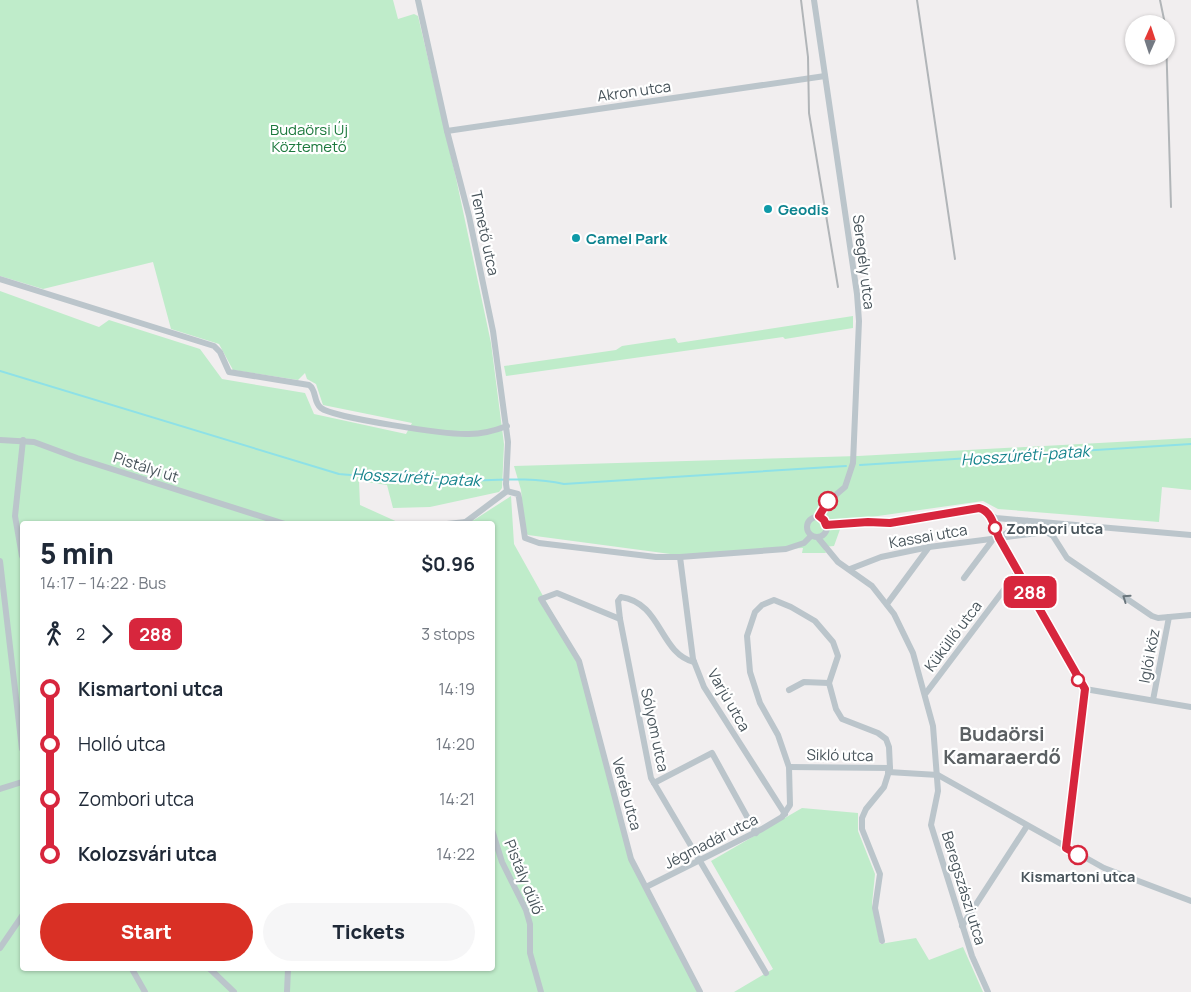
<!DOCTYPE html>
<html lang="en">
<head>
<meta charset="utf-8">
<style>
  :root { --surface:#fff; --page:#f6f6f7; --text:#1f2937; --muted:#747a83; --accent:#d93025 }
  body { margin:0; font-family:Manrope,sans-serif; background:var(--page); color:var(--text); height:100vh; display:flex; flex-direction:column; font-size:19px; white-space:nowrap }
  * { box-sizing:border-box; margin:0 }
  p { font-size:16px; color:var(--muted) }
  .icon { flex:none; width:28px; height:28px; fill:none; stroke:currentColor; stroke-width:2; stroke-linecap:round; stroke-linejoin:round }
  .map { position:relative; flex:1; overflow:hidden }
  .panel { position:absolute; left:20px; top:521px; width:475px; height:450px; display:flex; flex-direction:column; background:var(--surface); border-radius:5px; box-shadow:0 1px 4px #0004 }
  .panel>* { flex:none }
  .badge { padding:0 10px; border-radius:8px; font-size:18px; line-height:32px }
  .needle { width:32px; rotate:3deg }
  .buttons { position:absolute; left:1125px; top:15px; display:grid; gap:10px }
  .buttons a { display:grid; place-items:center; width:50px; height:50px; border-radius:50%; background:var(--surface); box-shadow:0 1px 4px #0004; font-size:25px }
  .map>.badge { position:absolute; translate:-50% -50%; box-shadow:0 0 0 2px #fff }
  .legs { display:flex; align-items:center; gap:8px; height:55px; padding:0 20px; font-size:16px }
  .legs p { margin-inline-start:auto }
  .summary { display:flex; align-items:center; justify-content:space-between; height:85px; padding:0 20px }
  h1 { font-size:28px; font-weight:800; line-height:38px }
  .primary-button { display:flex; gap:10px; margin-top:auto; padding:10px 20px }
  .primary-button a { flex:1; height:58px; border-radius:30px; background:var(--accent); color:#fff; font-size:20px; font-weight:800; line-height:58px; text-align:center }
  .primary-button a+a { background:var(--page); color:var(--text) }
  ul { padding:0 20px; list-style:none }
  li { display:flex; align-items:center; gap:18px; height:55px; font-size:19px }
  li i { display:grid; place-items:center; width:8px; height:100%; margin:0 6px; background:currentColor }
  li i::after { content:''; width:12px; height:12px; margin:-6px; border:4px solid; border-radius:50%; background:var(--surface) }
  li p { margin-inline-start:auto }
  li:first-child i { background:linear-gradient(#0000 50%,currentColor 0) }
  li:last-child i { background:linear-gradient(currentColor 50%,#0000 0) }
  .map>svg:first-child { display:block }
  .green { fill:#bfecca }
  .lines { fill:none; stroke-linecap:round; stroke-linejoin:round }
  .stream { stroke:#8ee1e7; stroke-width:2 }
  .minor { stroke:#bbc5cb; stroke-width:6 }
  .rail { stroke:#b1b5b8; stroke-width:2 }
  .oneway { stroke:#6a767d }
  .line-1-casing { stroke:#fff; stroke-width:11 }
  .line-1 { stroke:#d7263d; stroke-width:8 }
  .culture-dot { fill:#0f9aa8; stroke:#fff; stroke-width:2 }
  .stop-1-dot { fill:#fff; stroke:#d7263d; stroke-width:2.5 }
  .labels { text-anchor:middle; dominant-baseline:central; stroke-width:4.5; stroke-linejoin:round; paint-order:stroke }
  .street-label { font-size:15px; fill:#48545b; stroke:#fff }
  .park-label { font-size:15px; fill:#1c793d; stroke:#fff }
  .culture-label { font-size:15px; font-weight:bold; fill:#0d838f; stroke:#fff; text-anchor:start }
  .stop-label { font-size:15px; font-weight:bold; fill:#48545b; stroke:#fff; text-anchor:start }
  .water-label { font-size:16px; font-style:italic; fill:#14838c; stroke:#fff }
  .district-label { font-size:20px; font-weight:bold; fill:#5b6063; stroke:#fff }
</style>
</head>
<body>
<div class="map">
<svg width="1191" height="992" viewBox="0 0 1191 992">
  <rect width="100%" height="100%" fill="#f1eeef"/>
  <g class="green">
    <path d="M0 0H393L398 19 414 14 418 16 456 178 491 343 504 444 502 488 499 492 430 507 393 508 387 485 359 481 360 505 402 524H22V969H492V524H430L474 520 511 496 514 544 580 662 622 828 646 891 698 992H0V291L99 327 109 320 200 349 222 379 305 393 314 414 406 434 412 423 323 405 316 384 307 379 305 373 298 380 233 370 219 344 171 329 153 262 43 289 0 276Z"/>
    <path d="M853 316V328L785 339 783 337 506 376 504 366 616 350 622 346 675 338 678 343Z"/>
    <path d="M1191 438V490L1162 487 1159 522 998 509 983 501 843 521 834 546 823 547 826 553H802L803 548 678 555 528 535 525 531 521 490 514 466 858 456Z"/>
    <path d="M802 808 858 813V831L875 874 872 904 880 944 916 938 929 960 963 947 983 992H734L773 969 711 861Z"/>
  </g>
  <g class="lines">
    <g class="stream">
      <path d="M0 371 339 474C377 477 415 482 453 481 490 481 529 476 564 484L846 466"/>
      <path d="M860 465 1191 444"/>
    </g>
    <g class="minor">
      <path d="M418 0 447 131 469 216 493 331 508 442 506 484 507 491"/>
      <path d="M814 0 857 294 859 321 853 463 845 487 825 504 819 516"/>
      <path d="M447 131 825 76"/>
      <path d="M0 279 214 346 220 352 229 372 309 385C317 390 313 402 321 408 334 418 449 435 469 434 482 434 494 431 507 426"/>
      <path d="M0 440 34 442 77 458 285 524"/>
      <path d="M507 491 518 494 519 498 525 538 539 543 656 557H680L786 549 804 543 811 536"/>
      <path d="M991 516 999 537 1085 689 1191 707"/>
      <circle cx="817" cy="527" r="10"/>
      <path d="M447 524 466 522"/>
      <path d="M463 524 507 491"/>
      <path d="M826 525 868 522 890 523 979 508 996 518 1191 535"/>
      <path d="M1005 534 1027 521"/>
      <path d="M819 539 838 562 872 586 894 614 913 653 933 726 938 791 931 825 972 956 988 992"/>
      <path d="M22 556 15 516 23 440"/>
      <path d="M680 557 693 659 704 687 785 814"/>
      <path d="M0 561 22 749"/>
      <path d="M850 569 881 557 929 547 1046 532 1053 536 1067 558 1152 616 1158 618 1191 615"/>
      <path d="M964 578 994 538"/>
      <path d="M887 604 929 547"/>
      <path d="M620 619 557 593 541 599 579 661 631 859 700 992"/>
      <path d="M694 662C659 653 662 603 621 597L618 601 620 619 651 778 766 973"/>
      <path d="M789 690 804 682 829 683"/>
      <path d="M926 693 1018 571"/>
      <path d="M1153 700 1169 617"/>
      <path d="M789 767 890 768"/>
      <path d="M888 772 938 775 1104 868 1191 901"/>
      <path d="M654 783 712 753 756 833"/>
      <path d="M0 789 22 782"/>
      <path d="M492 830 502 862 526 910 530 924V953L541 992"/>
      <path d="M1066 848 1085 689"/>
      <path d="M646 887 762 829 782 817 790 805 789 767 778 735 760 703 750 672 747 636 755 612 762 605 774 600 791 607 815 621 833 642 838 656 829 683 836 709 842 719 878 733 886 739 889 747 890 768 884 787 866 809 862 818V829L880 874 875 908 882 941"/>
      <path d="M962 926 1027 826"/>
      <path d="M0 948 22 916"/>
      <path d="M132 969 145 992"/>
      <path d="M210 969 234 992"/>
      <path d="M287 992 288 969"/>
    </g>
    <g class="rail">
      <path d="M801 0 808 57 809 113 838 287"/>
      <path d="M917 0 955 259"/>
      <path d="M1160 0 1165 24"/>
      <path d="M1166 35 1171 207"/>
    </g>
  </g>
  <defs><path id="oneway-chevron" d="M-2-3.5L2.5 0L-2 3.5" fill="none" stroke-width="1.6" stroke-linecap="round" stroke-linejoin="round" transform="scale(1.25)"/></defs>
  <use class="oneway" href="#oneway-chevron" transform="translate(1126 598) rotate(-145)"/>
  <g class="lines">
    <defs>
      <path id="line-1" d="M828 501 819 516 824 520 826 525 868 522 890 523 979 508C992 511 994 527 999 538L1085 689 1066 848 1078 855"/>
    </defs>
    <use href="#line-1" class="line-1-casing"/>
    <use href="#line-1" class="line-1"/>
  </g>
  <g class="culture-dot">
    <circle cx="768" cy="209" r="5"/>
    <circle cx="576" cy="238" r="5"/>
  </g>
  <g class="stop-1-dot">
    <circle cx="828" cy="501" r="9"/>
    <circle cx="995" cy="528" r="6"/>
    <circle cx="1078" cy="680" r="6"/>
    <circle cx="1078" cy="855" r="9"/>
  </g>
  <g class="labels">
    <g class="street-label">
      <text transform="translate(634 91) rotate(-8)">Akron utca</text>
      <text transform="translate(485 233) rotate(78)">Temető utca</text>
      <text transform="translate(864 262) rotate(83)">Seregély utca</text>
      <text transform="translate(146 467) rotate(18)">Pistályi út</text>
      <text transform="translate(928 536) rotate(-10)">Kassai utca</text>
      <text transform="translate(953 636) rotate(-53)">Küküllő utca</text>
      <text transform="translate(1149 656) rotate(-79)">Iglói köz</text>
      <text transform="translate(729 700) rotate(60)">Varjú utca</text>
      <text transform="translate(655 730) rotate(78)">Sólyom utca</text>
      <text transform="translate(840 755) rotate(1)">Sikló utca</text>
      <text transform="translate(627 794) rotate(75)">Veréb utca</text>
      <text transform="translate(711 841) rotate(-27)">Jégmadár utca</text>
      <text transform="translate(524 877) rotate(68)">Pistály dűlő</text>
      <text transform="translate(964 888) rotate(73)">Beregszászi utca</text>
    </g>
    <g class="park-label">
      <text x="309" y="129">Budaörsi Új<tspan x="309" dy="17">Köztemető</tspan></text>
    </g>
    <g class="culture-label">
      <text x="778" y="209">Geodis</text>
      <text x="586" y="238">Camel Park</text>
    </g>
    <g class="stop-label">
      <text x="1006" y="528">Zombori utca</text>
      <text x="1078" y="876" text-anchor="middle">Kismartoni utca</text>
    </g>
    <g class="water-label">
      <text transform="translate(1025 455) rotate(-4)">Hosszúréti-patak</text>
      <text transform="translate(416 477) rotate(3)">Hosszúréti-patak</text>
    </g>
    <g class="district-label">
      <text x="1002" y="733">Budaörsi<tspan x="1002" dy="23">Kamaraerdő</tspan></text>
    </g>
  </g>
</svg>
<div class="buttons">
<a><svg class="needle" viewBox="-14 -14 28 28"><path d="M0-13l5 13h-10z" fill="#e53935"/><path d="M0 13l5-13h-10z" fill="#747a83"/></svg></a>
</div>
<b class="badge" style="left:1030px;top:592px;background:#d7263d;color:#fff">288</b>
<section class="panel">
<div class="summary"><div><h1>5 min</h1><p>14:17 – 14:22 · Bus</p></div><b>$0.96</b></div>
<div class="legs"><svg class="icon" aria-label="walk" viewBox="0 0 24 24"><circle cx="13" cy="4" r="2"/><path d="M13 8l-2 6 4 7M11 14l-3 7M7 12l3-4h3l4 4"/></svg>2<svg class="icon" aria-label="forward" viewBox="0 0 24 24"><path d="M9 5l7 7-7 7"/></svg><b class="badge" style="background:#d7263d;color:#fff">288</b><p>3 stops</p></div>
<ul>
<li><i style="color:#d7263d"></i><b>Kismartoni utca</b><p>14:19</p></li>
<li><i style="color:#d7263d"></i><span>Holló utca</span><p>14:20</p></li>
<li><i style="color:#d7263d"></i><span>Zombori utca</span><p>14:21</p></li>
<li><i style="color:#d7263d"></i><b>Kolozsvári utca</b><p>14:22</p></li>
</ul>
<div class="primary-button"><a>Start</a><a>Tickets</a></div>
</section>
</div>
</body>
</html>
